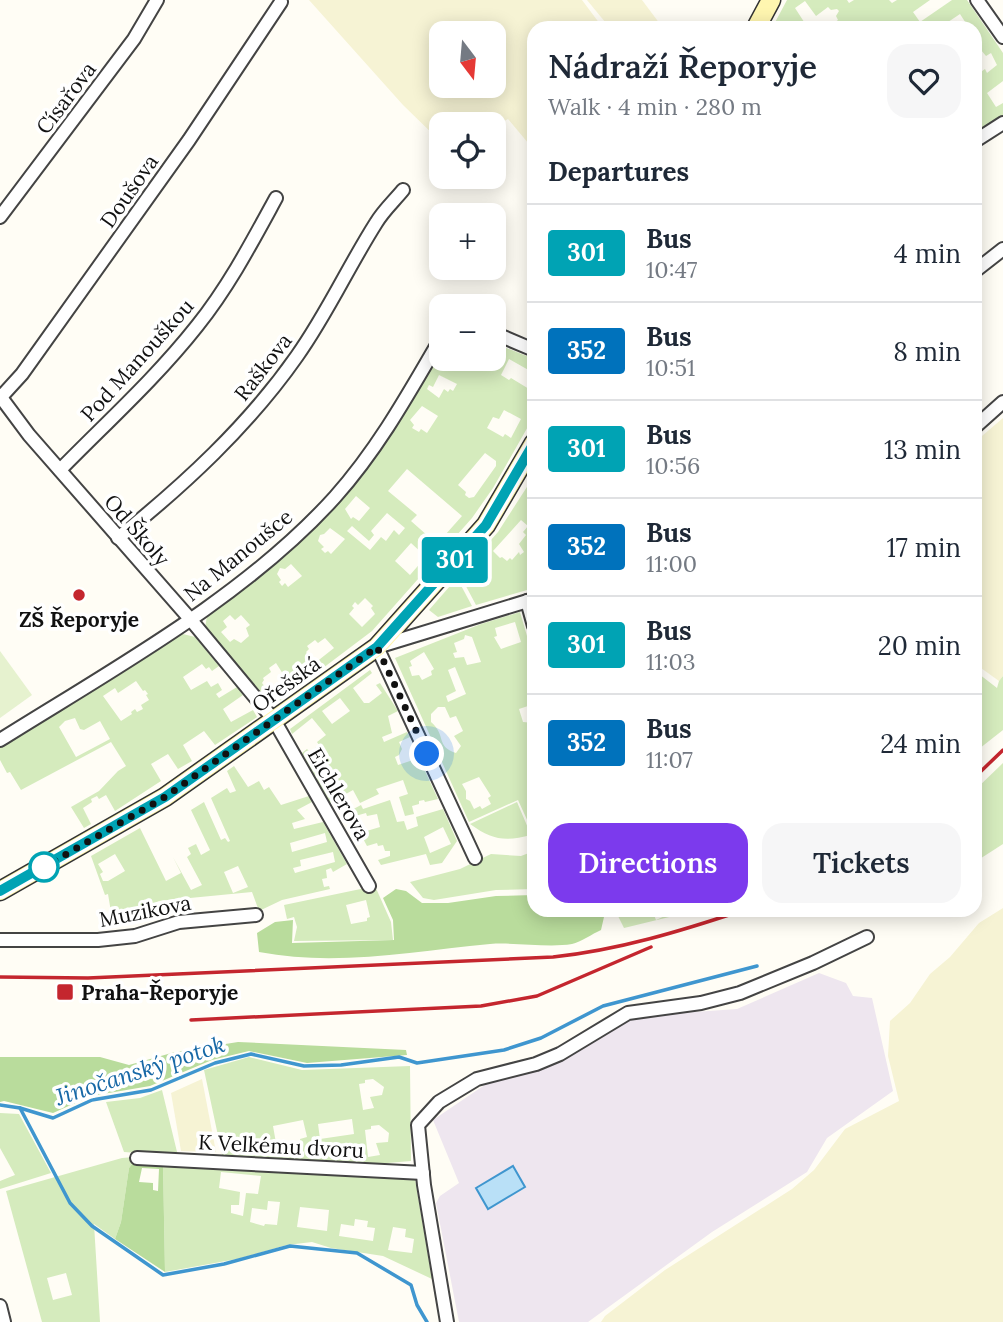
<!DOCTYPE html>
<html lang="en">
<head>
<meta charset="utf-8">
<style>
  :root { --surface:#fff; --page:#f6f6f7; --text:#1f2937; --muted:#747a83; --line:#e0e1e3; --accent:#7c3aed }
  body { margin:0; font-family:Lora,serif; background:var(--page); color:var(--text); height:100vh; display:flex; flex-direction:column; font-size:26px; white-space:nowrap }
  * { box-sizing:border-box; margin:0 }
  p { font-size:23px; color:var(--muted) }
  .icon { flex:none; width:38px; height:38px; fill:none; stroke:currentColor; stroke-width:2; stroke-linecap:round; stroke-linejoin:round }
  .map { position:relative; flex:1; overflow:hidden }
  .panel { position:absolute; left:527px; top:21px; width:455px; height:896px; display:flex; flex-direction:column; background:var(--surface); border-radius:21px; box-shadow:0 4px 18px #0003 }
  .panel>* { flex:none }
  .badge { padding:0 14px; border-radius:5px; font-size:24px; line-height:46px }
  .needle { width:46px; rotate:164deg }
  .buttons { position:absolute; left:429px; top:21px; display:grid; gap:14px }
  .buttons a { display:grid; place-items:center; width:77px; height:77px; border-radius:14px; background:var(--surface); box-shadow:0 4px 18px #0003; font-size:35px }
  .you { position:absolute; width:35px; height:35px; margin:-18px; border:5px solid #fff; border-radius:50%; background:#1a73e8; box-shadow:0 0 0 10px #1a73e833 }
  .map>.badge { position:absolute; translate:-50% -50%; box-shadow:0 0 0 4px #fff }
  h2 { padding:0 21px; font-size:26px; line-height:63px }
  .round { display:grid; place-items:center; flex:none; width:74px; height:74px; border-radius:21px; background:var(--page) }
  .summary { display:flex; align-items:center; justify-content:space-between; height:119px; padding:0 21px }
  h1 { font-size:33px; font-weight:600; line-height:52px }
  .primary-button { display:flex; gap:14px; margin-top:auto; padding:14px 21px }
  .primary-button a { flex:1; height:80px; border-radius:21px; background:var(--accent); color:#fff; font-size:28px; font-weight:600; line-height:80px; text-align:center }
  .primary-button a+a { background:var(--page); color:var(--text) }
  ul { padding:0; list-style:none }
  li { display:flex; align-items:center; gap:21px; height:98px; padding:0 21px; border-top:2px solid var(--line) }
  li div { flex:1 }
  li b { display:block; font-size:26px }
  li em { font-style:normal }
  li .badge { min-width:77px; font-weight:700; text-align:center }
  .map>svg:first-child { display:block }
  .industrial { fill:#eee6ef }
  .farmland { fill:#f6f3d4; fill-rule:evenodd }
  .green { fill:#d5ebbd; fill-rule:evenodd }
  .forest { fill:#b9dc9c; fill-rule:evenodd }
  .pitch { fill:#e6f2cf }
  .water { fill:#b9e0f7; stroke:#3f96cf; stroke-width:2 }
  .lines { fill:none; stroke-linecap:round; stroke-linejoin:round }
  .stream { stroke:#3f96cf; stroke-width:3.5 }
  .street-casing { stroke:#444; stroke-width:16 }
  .secondary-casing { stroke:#333; stroke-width:21 }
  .street { stroke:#fff; stroke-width:12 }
  .secondary { stroke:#fff6b0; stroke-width:18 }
  .rail { stroke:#c4262e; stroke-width:3.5 }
  .line-casing { stroke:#fff; stroke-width:16 }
  .line { stroke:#00a3b4; stroke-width:10 }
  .walk { stroke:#111; stroke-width:7; stroke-dasharray:0 12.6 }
  .poi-dot { fill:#c4262e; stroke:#fff; stroke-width:2.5 }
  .stop-dot { fill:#fff; stroke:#00a3b4; stroke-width:3.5 }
  .labels { text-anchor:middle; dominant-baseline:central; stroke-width:7; stroke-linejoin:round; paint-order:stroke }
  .street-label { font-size:21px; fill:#111; stroke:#fff }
  .poi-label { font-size:21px; font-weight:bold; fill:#111; stroke:#fff }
  .water-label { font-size:23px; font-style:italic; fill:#1768a6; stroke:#fff }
</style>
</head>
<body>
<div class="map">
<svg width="1003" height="1322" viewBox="0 0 1003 1322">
  <rect width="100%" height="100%" fill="#fffdf5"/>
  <path class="industrial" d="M819 973 846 983 853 996 872 998 893 1091 827 1138 807 1172 712 1232 588 1322H459L436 1203 440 1196 459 1183 433 1120 492 1080 540 1070 637 1016 737 1009Z"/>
  <g class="farmland">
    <path d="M309 0H582L603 28H534V150L508 119 494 127V124H441V142L403 105ZM494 33V86H441V33Z"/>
    <path d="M587 0H642L663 28H610Z"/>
    <path d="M1003 418V676L999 681 981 668 975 660V442Z"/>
    <path d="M1003 908V1322H601L605 1316 665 1270 792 1189 814 1170 845 1129 899 1101 888 1056 890 1021 910 1003 930 974 950 957 979 923Z"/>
    <path d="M202 1079 216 1152 181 1151 171 1093Z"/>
  </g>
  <g class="green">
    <path d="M787 0H847L849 3 854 0H889L892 3 897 0H930L913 12 920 22 952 0H967L1003 53V81L987 93 996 107 1003 103V116L975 134V76L985 69 987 73 997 65 991 53 986 56 981 50 975 54V28H969L960 14 945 24 948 28H831V25L838 20 836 16 839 11 837 9 831 10 828 7 816 16 805 1 795 8 808 28H791L785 24 782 28H772Z"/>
    <path d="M494 343 534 359 532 372 509 359 501 375 509 380 511 378 534 392V416L493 488 472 518 372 631 278 702 268 701 205 628 207 616C225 602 245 589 263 574 337 513 398 436 441 350V359H458L465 362 467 359H494ZM439 375 457 384 453 391 450 389 448 392 444 389 439 398 427 389 429 385 433 387ZM422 406 438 416 427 433 421 429 419 432 412 428 414 425 410 420ZM504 410 521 419 511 438 505 434 503 437 487 428 493 417 499 419ZM485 453 496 461V466L474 497 469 498 465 495 466 492 458 485ZM407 469 462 516 437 544 411 521 417 515 388 491ZM356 496 370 508 359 521 353 517 351 519 345 509ZM387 513 405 528 399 535 394 530 386 541 381 537 370 550 347 531 352 526 369 541 374 535 371 531ZM330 528 345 539 331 554 328 551 325 553 321 549 324 547 318 541 320 535 324 534ZM411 543 424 555 422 558 423 560 410 575 395 561ZM291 564 302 576 288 587 285 583 282 586 279 582 281 580 277 574 280 568 285 569ZM365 598 373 606 371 608 375 614 362 627 349 614 354 608 352 606 355 602 358 605ZM230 615 235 620 241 615 250 625 246 628 249 636 241 643 234 639 230 642 221 632 227 627 223 621ZM325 638 334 648 315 663 306 652 309 649 307 646 315 640 318 643ZM276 663 290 685 285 689 281 687 269 692 262 683 264 680 263 678 271 672 269 668Z"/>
    <path d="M534 476V493L529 502 534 505V558L528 560 529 566 527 567 530 578H534V588L476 605 460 575 498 532ZM521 520 528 526 523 532 526 535 519 544 524 552 520 555 519 552 512 560 510 558 507 561 502 557 500 558 493 551Z"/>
    <path d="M457 578 472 606 438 617 429 610Z"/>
    <path d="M520 612 534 660V704L519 709 523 722 534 723 532 728 534 765 530 766 534 779V835L518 800 469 822 395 658 481 624ZM515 622 521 642 501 649 494 637 497 636 495 628ZM465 635 472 637 481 662 467 665 464 657 455 658 453 653 457 652 454 643 464 639ZM424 652 434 669 431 671 432 675 422 680 419 675 412 676 409 667 412 666 410 661ZM455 667 466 694 448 702 446 696 456 691 448 670ZM438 707H445L450 718 456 716 463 731 454 736 461 746 456 753C435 746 447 736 431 722V714ZM479 777 491 796 488 798 491 804 482 809 480 806 474 809 470 801 466 799V791L462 784Z"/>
    <path d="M179 633 195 637 219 666 212 671 209 667 206 669 202 664 183 677 191 690 207 681 211 687 218 683 222 690 216 694 219 698 237 687 243 695 223 709 231 722 253 710 257 717 215 745 204 731 183 745 192 761 178 769 168 754 151 764 161 781 115 811 106 795 99 799 97 796 91 799 92 802 83 808 91 824 84 828 71 807 99 791 118 771 126 766 111 742 21 790 10 772 7 773 0 760V744ZM136 681 143 691 145 690 148 694 146 695 149 700 141 705 143 709 137 712 135 709 131 712 132 714 121 721 103 696 115 688 118 693ZM75 718 80 729 84 730 100 721 110 739 76 757 59 727 65 721Z"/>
    <path d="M370 670 372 673 353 688 364 703H369L382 693 376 685 380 683 398 711 388 716 392 733 382 737 384 742 407 732 410 737 399 742 402 749 399 755 395 757 398 765 419 758 438 799 425 802 424 800 419 801V804L412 806 414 814 405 816 399 797 408 794 403 780 376 789 379 794 360 803 353 790 330 803 302 753 307 749 310 752 319 745 317 742 326 735 312 718 292 734 290 729ZM340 698 350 711 332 724 322 711Z"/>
    <path d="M975 671 997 688 999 681 1003 676V730L975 752Z"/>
    <path d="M1003 763V844L975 862V790Z"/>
    <path d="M234 766 248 787 259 781 264 790 269 787 281 805 309 796 312 802 297 810 305 819 292 823 294 829 323 822 347 864 333 872 331 868 326 870 327 878 322 879 324 887 329 886 330 889 282 900 259 911 252 892 159 901 123 917 112 918 108 894 105 895 91 856 140 828 166 881 181 873 173 857 191 890 202 885 187 857 191 854 188 848 196 844 201 855 210 850 191 810 204 802 221 840 225 838 228 842 230 841 211 798 227 788 230 793 236 791 227 771ZM325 833 327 842 292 852 290 843ZM333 852 335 862 295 873 293 868 301 866 300 860ZM115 854 125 871 108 881H103L100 874 103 872 98 864ZM238 866 248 887 233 893 224 872Z"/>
    <path d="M390 800 397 822 404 821 407 830 418 826 416 817 443 809 457 841 442 863 430 865 426 854 381 865 378 860 390 856V851H385L383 845 378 846 377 843 367 846 360 833 380 827 377 814 367 816 366 813 348 818 346 813 361 805 363 809ZM443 827 451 844 430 853 424 837Z"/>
    <path d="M517 802 531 835C505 842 492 840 470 824Z"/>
    <path d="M534 851V889L496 890 434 900 423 898 410 882 460 869 491 854 521 856Z"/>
    <path d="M375 886 391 922 393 940 294 941 297 927 294 917 287 919 284 905ZM366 900 370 917 367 918V921L351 924 346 905Z"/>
    <path d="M615 910H652L656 920 678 910H698L624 928Z"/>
    <path d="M249 1057 302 1070 410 1066 411 1161 364 1165 223 1159 204 1070ZM373 1079 384 1087 382 1095 370 1097 374 1108 363 1110 359 1084 365 1083V1080ZM352 1119 354 1134 320 1139 318 1124ZM303 1120 307 1137 300 1139 302 1150 286 1153 283 1142 276 1143 273 1126ZM379 1125 389 1133 388 1142 376 1143 380 1155 368 1157 365 1130 371 1129V1126Z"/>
    <path d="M162 1090 178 1156 124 1152 106 1102 140 1098Z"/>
    <path d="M0 1113 19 1114 51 1173 0 1189V1181L15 1175 0 1148Z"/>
    <path d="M134 1157 133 1163 129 1168 121 1222 115 1239 94 1224 100 1322H42L6 1191 122 1158ZM66 1273 72 1295 53 1300 47 1278Z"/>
    <path d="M163 1164 415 1179 432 1279 383 1256 331 1248 312 1242 287 1245 237 1259 165 1272ZM221 1172 261 1176 258 1194 246 1193 243 1216 231 1213V1205H239L240 1192 219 1188ZM268 1201 280 1202 277 1225 265 1224 264 1226 250 1222 252 1208 267 1210ZM300 1207 329 1210 327 1231 297 1227ZM355 1219 368 1221 367 1227 375 1228 373 1241 339 1236 341 1224 354 1226ZM393 1227 406 1229 405 1237 414 1239 412 1253 388 1250Z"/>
  </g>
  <g class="forest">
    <path d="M396 889 406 891 422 903H448L496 896 534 895V910H603L604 917 601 930C592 934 581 942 572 944 548 948 515 942 490 944 413 951 337 967 259 952L257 933 275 922 293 920 292 943 394 940 393 920 383 898Z"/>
    <path d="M238 1042 406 1050 407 1055 307 1063 249 1051 212 1060 150 1086 91 1096 53 1113 4 1101 0 1102V1057H100L129 1065 175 1052Z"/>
    <path d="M133 1163 163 1164 165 1272 115 1239 121 1222 129 1168ZM142 1168 159 1169 158 1191 153 1190V1183L139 1182Z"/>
  </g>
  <path class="pitch" d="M0 651 32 695 0 718Z"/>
  <path class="water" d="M513 1166 525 1187 488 1209 476 1188Z"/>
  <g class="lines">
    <g class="stream">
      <path d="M0 1105 20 1108 70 1203 92 1226 163 1275 224 1264 290 1246 357 1253 411 1285 417 1305 427 1322"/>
      <path d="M20 1108 53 1118 92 1100 151 1090 215 1063 251 1054 304 1066 341 1065 399 1057 417 1063 504 1050 541 1038 603 1006 757 966"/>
    </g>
    <defs>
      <g id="street">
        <path d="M977 0 1003 37"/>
        <path d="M975 141 1003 123"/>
        <path d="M0 217 134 39 157 0"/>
        <path d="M975 271 1003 249"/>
        <path d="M494 333 534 350"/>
        <path d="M0 396 29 435 191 620 274 720 369 886"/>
        <path d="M1 397 22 374 189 140 281 2"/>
        <path d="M975 427 1003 402"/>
        <path d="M60 470C106 423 156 378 197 326 229 286 252 242 276 198"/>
        <path d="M118 538C184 485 248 426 297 356 327 314 348 267 376 223 383 211 394 201 403 190"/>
        <path d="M527 601 534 626"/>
        <path d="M0 740C113 669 245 597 335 497 378 449 409 393 441 338"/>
        <path d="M475 858 377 647 534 599"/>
        <path d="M0 940H98L135 936 179 922 256 915"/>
        <path d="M137 1158 423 1173"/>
        <path d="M0 1306 4 1322"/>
        <path d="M447 1322 424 1185 418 1125 439 1102 477 1079 536 1064 560 1054 628 1013 701 1003 740 993 813 963 867 937"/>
      </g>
      <g id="secondary">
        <path d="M756 28 771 0"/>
        <path d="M0 891 165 797 377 647 486 525 534 443"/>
      </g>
    </defs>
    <use href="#street" class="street-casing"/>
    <use href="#secondary" class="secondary-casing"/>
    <use href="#street" class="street"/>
    <use href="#secondary" class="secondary"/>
    <g class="rail">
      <path d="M975 777 1003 750"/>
      <path d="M0 977 88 978 553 957C619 950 681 931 744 910"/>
      <path d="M191 1020 481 1006 537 996 651 947"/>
    </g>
  </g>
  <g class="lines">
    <defs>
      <path id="line" d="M0 891 165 797 377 647 486 525 534 443"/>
    </defs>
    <use href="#line" class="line-casing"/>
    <use href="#line" class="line"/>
    <path class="walk" d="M44 867 165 797 377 647 427 754"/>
  </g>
  <g class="poi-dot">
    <circle cx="79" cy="595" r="7"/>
    <rect x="56" y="983" width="18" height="18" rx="3.5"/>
  </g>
  <circle class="stop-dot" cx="44" cy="867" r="14"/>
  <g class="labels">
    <g class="street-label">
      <text transform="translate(66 98) rotate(-53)">Císařova</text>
      <text transform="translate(129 191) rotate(-55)">Doušova</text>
      <text transform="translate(137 360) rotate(-48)">Pod Manouškou</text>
      <text transform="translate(263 367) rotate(-52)">Raškova</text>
      <text transform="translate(137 530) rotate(49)">Od Školy</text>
      <text transform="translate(238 555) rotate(-39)">Na Manoušce</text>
      <text transform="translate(286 684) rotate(-36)">Ořešská</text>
      <text transform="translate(339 794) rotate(60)">Eichlerova</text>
      <text transform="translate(145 911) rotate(-11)">Muzikova</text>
      <text transform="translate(281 1146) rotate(3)">K Velkému dvoru</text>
    </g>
    <g class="poi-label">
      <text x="79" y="619">ZŠ Řeporyje</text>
      <text x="81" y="992" text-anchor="start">Praha-Řeporyje</text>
    </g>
    <g class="water-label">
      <text transform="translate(140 1070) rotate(-18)">Jinočanský potok</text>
    </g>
  </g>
</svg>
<div class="buttons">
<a><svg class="needle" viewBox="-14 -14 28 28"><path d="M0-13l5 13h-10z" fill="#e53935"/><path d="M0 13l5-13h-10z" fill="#747a83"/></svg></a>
<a><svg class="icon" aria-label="locate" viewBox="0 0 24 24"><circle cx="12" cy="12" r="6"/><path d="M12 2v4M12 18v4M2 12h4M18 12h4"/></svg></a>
<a>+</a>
<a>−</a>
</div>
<div class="you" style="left:427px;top:754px"></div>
<b class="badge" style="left:455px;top:560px;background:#00a3b4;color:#fff">301</b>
<section class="panel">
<div class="summary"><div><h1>Nádraží Řeporyje</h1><p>Walk · 4 min · 280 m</p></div><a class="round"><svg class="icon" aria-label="heart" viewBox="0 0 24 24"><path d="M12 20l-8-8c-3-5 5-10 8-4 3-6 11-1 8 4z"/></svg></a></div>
<h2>Departures</h2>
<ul>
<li><span class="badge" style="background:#00a3b4;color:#fff">301</span><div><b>Bus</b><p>10:47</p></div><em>4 min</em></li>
<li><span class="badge" style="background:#0072bc;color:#fff">352</span><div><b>Bus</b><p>10:51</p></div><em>8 min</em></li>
<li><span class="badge" style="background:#00a3b4;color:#fff">301</span><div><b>Bus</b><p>10:56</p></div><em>13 min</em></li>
<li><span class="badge" style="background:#0072bc;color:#fff">352</span><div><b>Bus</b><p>11:00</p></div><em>17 min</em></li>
<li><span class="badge" style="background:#00a3b4;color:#fff">301</span><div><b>Bus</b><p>11:03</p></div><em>20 min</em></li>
<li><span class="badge" style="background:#0072bc;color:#fff">352</span><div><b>Bus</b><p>11:07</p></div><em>24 min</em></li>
</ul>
<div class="primary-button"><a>Directions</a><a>Tickets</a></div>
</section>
</div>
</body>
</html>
